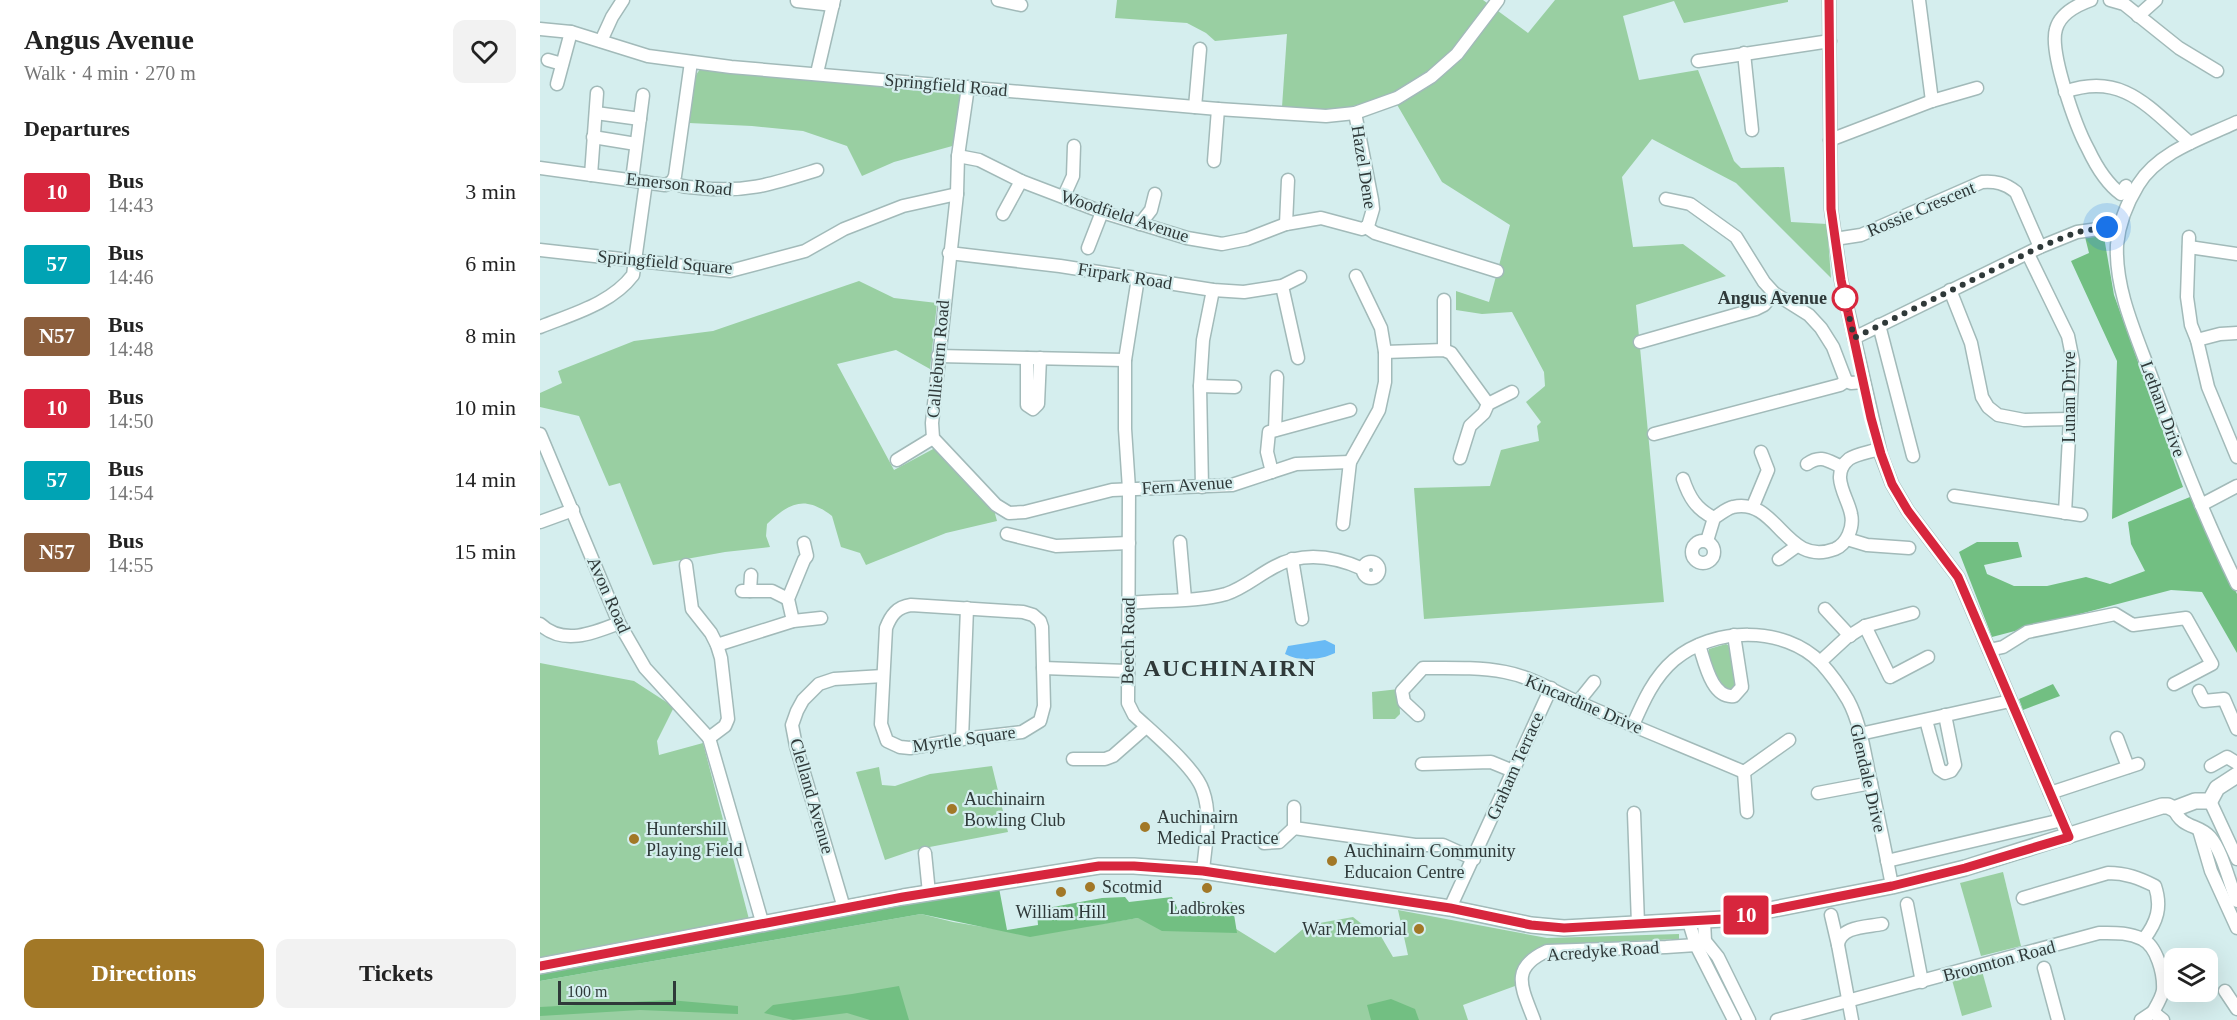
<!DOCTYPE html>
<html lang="en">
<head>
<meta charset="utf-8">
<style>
  :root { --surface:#fff; --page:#f2f2f2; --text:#222; --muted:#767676; --accent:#a27827 }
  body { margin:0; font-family:Georgia,serif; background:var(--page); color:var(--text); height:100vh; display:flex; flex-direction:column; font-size:22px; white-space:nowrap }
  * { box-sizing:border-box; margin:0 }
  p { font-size:20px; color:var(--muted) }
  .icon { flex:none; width:33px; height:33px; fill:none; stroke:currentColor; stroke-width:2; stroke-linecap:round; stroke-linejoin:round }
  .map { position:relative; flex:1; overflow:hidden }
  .sheet { display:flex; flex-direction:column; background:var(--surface); width:540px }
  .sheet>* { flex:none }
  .badge { padding:0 12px; border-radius:4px; font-size:21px; line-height:39px }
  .controls { position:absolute; left:1624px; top:948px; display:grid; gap:12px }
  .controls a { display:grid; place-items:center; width:54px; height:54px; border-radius:12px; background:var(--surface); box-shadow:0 6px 24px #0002; font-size:30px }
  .scale { position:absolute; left:18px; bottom:15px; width:118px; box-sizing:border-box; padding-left:6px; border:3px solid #2f3939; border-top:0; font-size:16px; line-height:21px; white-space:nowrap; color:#2f3939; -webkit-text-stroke:4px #d5eeee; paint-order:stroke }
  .you { position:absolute; width:30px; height:30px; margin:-15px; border:4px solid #fff; border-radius:50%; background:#1a73e8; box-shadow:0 0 0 9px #1a73e833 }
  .map>.badge { position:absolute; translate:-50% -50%; box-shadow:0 0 0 3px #fff }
  h2 { padding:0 24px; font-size:22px; line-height:54px }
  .round { display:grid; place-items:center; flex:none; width:63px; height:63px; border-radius:12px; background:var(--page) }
  .summary { display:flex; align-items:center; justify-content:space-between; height:102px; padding:0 24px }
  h1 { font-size:28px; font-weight:800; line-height:45px }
  .primary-button { display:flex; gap:12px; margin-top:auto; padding:12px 24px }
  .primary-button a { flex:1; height:69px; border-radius:12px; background:var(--accent); color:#fff; font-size:24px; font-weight:800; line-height:69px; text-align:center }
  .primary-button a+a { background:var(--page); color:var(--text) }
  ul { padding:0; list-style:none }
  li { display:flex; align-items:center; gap:18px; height:72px; padding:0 24px }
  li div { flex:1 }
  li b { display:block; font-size:22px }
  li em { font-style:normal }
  li .badge { min-width:66px; font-weight:700; text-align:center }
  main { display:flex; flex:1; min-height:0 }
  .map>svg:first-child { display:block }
  .green { fill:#99cfa2 }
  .forest { fill:#72bf82 }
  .water { fill:#69baf5 }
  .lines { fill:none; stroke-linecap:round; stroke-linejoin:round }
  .minor-casing { stroke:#a2bab9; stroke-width:15 }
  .major-casing { stroke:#a2bab9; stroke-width:18 }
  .minor { stroke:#fff; stroke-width:12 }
  .major { stroke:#fff; stroke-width:15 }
  .line-casing { stroke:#fff; stroke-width:14 }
  .line { stroke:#d7263d; stroke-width:9 }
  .walk { stroke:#2f3939; stroke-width:6; stroke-dasharray:0 10.8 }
  .stop-dot { fill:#fff; stroke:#d7263d; stroke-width:3 }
  .poi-dot { fill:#a27827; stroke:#d5eeee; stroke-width:2 }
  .labels { text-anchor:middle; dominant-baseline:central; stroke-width:4.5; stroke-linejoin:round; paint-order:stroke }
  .street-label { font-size:18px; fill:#2f3939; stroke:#d5eeee }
  .stop-label { font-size:18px; font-weight:bold; fill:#2f3939; stroke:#d5eeee; text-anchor:end }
  .poi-label { font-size:18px; fill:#2f3939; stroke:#d5eeee; text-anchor:start }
  .district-label { font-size:24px; font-weight:bold; letter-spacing:1.5px; fill:#2f3939; stroke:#d5eeee }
</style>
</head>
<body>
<main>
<section class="sheet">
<div class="summary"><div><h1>Angus Avenue</h1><p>Walk · 4 min · 270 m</p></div><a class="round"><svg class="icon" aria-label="heart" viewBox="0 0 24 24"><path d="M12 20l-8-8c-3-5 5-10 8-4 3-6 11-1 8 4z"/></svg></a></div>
<h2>Departures</h2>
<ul>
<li><span class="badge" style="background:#d7263d;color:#fff">10</span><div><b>Bus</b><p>14:43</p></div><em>3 min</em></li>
<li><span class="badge" style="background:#00a3b4;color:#fff">57</span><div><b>Bus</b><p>14:46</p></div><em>6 min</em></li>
<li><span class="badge" style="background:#8b5e3c;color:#fff">N57</span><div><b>Bus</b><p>14:48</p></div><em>8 min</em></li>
<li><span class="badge" style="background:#d7263d;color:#fff">10</span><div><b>Bus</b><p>14:50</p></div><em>10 min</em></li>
<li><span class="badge" style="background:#00a3b4;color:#fff">57</span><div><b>Bus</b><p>14:54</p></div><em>14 min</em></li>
<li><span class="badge" style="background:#8b5e3c;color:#fff">N57</span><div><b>Bus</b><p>14:55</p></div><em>15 min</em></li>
</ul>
<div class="primary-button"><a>Directions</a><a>Tickets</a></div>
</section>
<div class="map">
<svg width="1697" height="1020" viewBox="0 0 1697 1020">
  <rect width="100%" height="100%" fill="#d5eeee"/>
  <g class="green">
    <path d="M577 0H943L988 33 1015 0H1248V2L1144 23 1134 1 1083 16 1099 80 1158 70 1194 161 1201 168 1244 167 1251 222 1287 224 1291 278 1196 183 1112 139 1082 177 1093 247 1143 244 1186 276 1096 305 1124 602 884 619 874 488 950 486 961 450 999 441 997 426 1001 422 986 402 1005 386 1004 372 972 312 942 314 916 310V291L949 302 970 225 902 182 852 96 809 107 775 110 742 107 747 34 675 41 666 33 647 23 575 18Z"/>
    <path d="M160 69 419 92 422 97 416 145 354 162 322 176 307 146 263 131 212 126 149 123 156 75Z"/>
    <path d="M319 281 354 298 397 303 390 369 356 350 297 364 354 470 395 448 454 510 457 521 406 533 326 565 320 553 301 547 292 516C265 495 250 502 227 524L226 536 230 547 185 552 113 565 80 483 69 486 39 416 0 407V393L22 383 18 371 94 341 173 331Z"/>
    <path d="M1186 644 1191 647 1197 683 1191 692C1180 685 1165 663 1169 649Z"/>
    <path d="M0 663 94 681 134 707 117 741 119 755 163 743 210 923 0 961Z"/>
    <path d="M859 689 860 714 855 719H833L832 692Z"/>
    <path d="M452 766 468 832 374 850 345 860 316 772 339 767 342 785 355 786 390 774Z"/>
    <path d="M1463 872 1481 946 1441 956 1420 883Z"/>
    <path d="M858 910 1007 938 1139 934V939L1007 945C982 956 980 960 975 986L923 1005 928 1020H0V981L381 914 413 922 491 935 598 918 696 929 735 953 763 929 774 924 813 917 823 925 835 926 853 957 868 955Z"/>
    <path d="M1442 971 1452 1007 1422 1016 1412 980Z"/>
  </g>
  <g class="forest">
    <path d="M1545 237H1564L1574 295 1643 487 1572 519 1577 361 1531 261 1549 253Z"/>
    <path d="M1650 497 1697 594V653L1662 592 1631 590 1452 637 1419 552 1437 542H1478L1482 557 1444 565 1447 574 1474 586H1507L1546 577 1570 584 1605 571 1591 544 1588 522Z"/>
    <path d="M1513 684 1520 696 1483 710 1479 699Z"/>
    <path d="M459 888 467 930 498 925 497 913H502V909L562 898 585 897 589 902 632 897 640 914 661 912 657 902H664L665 905 692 902 697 933 622 931 598 918 490 937 381 914 0 981V970Z"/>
    <path d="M359 986 369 1020H330L307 1013 253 1020 224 1013 233 1005 312 994Z"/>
    <path d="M851 999 875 1009 879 1020H831L827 1005Z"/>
    <path d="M129 1000 198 1006V1014L100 1010 0 1016V1007Z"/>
  </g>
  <path class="water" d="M785 640 795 645V653C781 660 759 662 745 654L748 646Z"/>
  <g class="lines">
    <defs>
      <g id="minor">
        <path d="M458 0 481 5"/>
        <path d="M1289 0 1291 209 1301 280 1341 455 1352 484 1368 511 1418 577 1529 837"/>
        <path d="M1379 0 1392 101"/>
        <path d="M1551 0C1537 5 1520 14 1516 29 1509 52 1536 127 1548 149 1556 166 1566 183 1581 194L1586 186"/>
        <path d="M1570 0 1584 4 1639 48 1677 71"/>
        <path d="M257 1 293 5"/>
        <path d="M1598 16 1616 0"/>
        <path d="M0 29 31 32 108 56 191 67 678 109 786 116 815 113 857 98 891 77 917 54 958 0"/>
        <path d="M61 41 72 17 83 0"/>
        <path d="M1204 53 1212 130"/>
        <path d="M8 60 22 64"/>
        <path d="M1158 61 1290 41"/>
        <path d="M277 73 294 0"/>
        <path d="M17 84 31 32"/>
        <path d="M428 87 418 156 417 194 392 423 393 438 456 505 469 513 485 512 572 490 692 485 756 464 810 462"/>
        <path d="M1525 92C1583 71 1610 109 1650 143"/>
        <path d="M655 107 660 49"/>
        <path d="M56 113 100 119"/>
        <path d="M1697 122C1663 138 1619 151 1598 185 1587 203 1579 223 1577 245 1575 289 1595 332 1610 373 1636 444 1663 515 1697 584"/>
        <path d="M53 137 96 144"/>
        <path d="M1290 140 1392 101 1437 88"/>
        <path d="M418 156 439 160 481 181 562 212 647 238 682 244 707 239 746 224 781 218 822 229 828 226 833 209 832 200 815 113"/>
        <path d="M674 161 678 109"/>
        <path d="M0 168 125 185 132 182C140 187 149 187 159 188 207 193 232 184 277 170"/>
        <path d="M51 175 57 93"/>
        <path d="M92 180 103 95"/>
        <path d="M132 182 135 176 151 62"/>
        <path d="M524 196 533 176 534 146"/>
        <path d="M1126 199 1150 204 1196 237 1224 282 1234 293 1269 315 1281 328 1293 347 1306 381"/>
        <path d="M463 214 481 181"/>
        <path d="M600 224 611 210 615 194"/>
        <path d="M746 224 748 180"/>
        <path d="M826 227 835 233 957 271"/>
        <path d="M1649 237 1647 297 1651 325 1657 340 1668 387 1697 457"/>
        <path d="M1295 239 1321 235 1442 182C1455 181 1465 183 1476 192L1500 247"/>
        <path d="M1649 247 1697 254"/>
        <path d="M548 248 562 212"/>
        <path d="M0 250 190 271 265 251 304 229 363 206 417 194"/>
        <path d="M409 253 520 266 673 290 704 292 742 286 760 277"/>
        <path d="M1488 254 1528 336 1533 361 1525 513"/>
        <path d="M598 278 585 360V429L589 489 588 703 594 715C613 733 656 768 663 791 672 816 665 846 663 871"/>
        <path d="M742 286 758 358"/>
        <path d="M1410 290 1431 343 1442 397 1448 407 1458 415 1484 420 1530 419"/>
        <path d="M904 300V350"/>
        <path d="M1339 325 1373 456"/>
        <path d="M0 327C32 314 71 304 93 275L106 182"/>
        <path d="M1314 338 1500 247 1537 232 1580 226"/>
        <path d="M1657 340 1680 334 1697 333"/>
        <path d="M1100 342 1216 309 1224 305 1234 293"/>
        <path d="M845 352 904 350 911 353 948 404"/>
        <path d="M398 356 585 360"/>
        <path d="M487 358V405L493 409 498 404 500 358"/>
        <path d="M660 386 695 387"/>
        <path d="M735 430 737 377"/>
        <path d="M0 434 79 623 105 668 169 738 223 925"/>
        <path d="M1114 434 1300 385 1306 381 1311 383 1323 382"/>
        <path d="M920 458 930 426 944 413 948 404 972 392"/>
        <path d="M357 460 393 438"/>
        <path d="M1267 464C1281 454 1288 461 1302 467"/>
        <path d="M732 472 727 452 729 432 810 410"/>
        <path d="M1143 479C1149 497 1156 509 1174 518"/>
        <path d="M662 487 660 386 663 340 673 290"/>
        <path d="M1414 496 1541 515"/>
        <path d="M1661 505 1697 486"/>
        <path d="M1213 506 1228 470 1221 452"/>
        <path d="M0 522 33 510"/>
        <path d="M803 524 810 462 839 410 845 382V352L841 328 816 276"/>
        <path d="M467 534 516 546 589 543"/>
        <path d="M1307 539 1327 545 1369 548"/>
        <path d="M1167 541 1174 518C1179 515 1187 508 1193 507 1238 497 1245 568 1295 549 1307 544 1314 527 1311 514 1308 497 1289 475 1309 459 1316 454 1330 452 1339 449"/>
        <circle cx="1163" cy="552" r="11"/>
        <path d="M640 542 645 599"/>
        <path d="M752 559 762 619"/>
        <path d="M1239 559 1257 546"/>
        <circle cx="831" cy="570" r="8"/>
        <path d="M146 565 152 609 171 633 177 645 181 658 188 719 185 726 169 738"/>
        <path d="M202 591H232L248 599"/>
        <path d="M210 591 211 575"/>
        <path d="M589 603C619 600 657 602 686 594 704 588 717 576 734 567 763 551 794 556 823 569"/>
        <path d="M371 605 483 612 493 615 500 621 502 627 504 706 500 721 482 732 422 739 370 748 360 747 347 741 341 724 346 628C351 615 357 607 371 605Z"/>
        <path d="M1285 609 1310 636"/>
        <path d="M253 621 248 599 264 560 267 556 264 543"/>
        <path d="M0 624C23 646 54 633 79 623"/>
        <path d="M1325 626 1350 677 1388 657"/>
        <path d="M177 645 253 621 281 618"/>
        <path d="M1159 645C1165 663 1172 699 1194 696L1202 687 1194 635"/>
        <path d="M1449 650 1463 647 1487 632 1575 614 1593 625 1646 618 1672 664 1634 684"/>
        <path d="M1280 662 1306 638 1325 626 1373 613"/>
        <path d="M503 668 587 671"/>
        <path d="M1659 691 1664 701 1684 699 1697 729"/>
        <path d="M1038 702 1054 682"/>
        <path d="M878 715 864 702 862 691 883 668C910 668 938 667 965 672 992 677 1015 692 1040 703 1095 727 1150 749 1204 772"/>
        <path d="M1386 720 1399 769 1405 773 1411 771 1415 765 1405 715"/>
        <path d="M1093 725C1103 702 1114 677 1134 660 1173 627 1244 625 1281 663 1290 673 1301 688 1308 700 1320 722 1324 750 1329 774 1337 811 1345 848 1352 886"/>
        <path d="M1320 734 1470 701"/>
        <path d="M1577 738 1588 767"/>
        <path d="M422 739 427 608"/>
        <path d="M533 759H565L573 756 606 727"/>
        <path d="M882 764 951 762 973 771"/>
        <path d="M1671 766 1687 757 1697 763"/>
        <path d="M1204 772 1249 740"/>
        <path d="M1204 772 1207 812"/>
        <path d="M1278 793 1331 783"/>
        <path d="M1510 793 1598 764"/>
        <path d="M1670 801 1697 859"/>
        <path d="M754 807V828L875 845H903L934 859"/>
        <path d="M1634 809C1642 829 1659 824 1670 837 1683 852 1689 883 1697 901"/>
        <path d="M1094 813 1098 924"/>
        <path d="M1659 830 1671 871 1697 928"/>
        <path d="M724 843 739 842 754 828"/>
        <path d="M385 853 389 893"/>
        <path d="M1347 861 1522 820"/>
        <path d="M1483 898 1568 873C1586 873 1599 878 1615 886 1622 907 1617 922 1604 939"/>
        <path d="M1367 904 1382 982"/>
        <path d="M304 908 256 746 252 725 257 711 263 700 279 684 294 679 343 676"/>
        <path d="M910 908 1011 688"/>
        <path d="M1291 915 1298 945"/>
        <path d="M1164 921 1165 941 1178 957 1209 1020"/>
        <path d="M1149 922 1156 945 1194 1020"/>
        <path d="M1504 968 1518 1020"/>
        <path d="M1685 991 1697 1009"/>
        <path d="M1613 1012 1623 1020"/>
        <path d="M994 1020C982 988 969 968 1007 951L1126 947 1156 945 1165 941"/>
        <path d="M1237 1020 1559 933C1574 933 1588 932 1602 939 1617 946 1624 974 1623 990 1622 997 1617 1005 1613 1012"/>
        <path d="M1312 1020 1298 945C1300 926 1327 927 1342 924"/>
        <path d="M1601 1020 1613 1012"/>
      </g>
      <path id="major" d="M0 966 363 897 559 866H594L663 871 910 908 991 925 1024 928 1183 919 1352 886 1425 868 1622 806H1628L1634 809 1655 801H1670L1677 788 1697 775"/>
    </defs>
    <use href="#minor" class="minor-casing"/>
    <use href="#major" class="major-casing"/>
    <use href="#minor" class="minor"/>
    <use href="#major" class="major"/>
  </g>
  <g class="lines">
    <defs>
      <path id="line" d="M0 966 363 897 559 866H594L663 871 910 908 991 925 1024 928 1184 919 1352 886 1425 868 1529 837 1418 577 1368 511 1352 484 1341 454 1331 418 1301 280 1291 209 1289 0"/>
    </defs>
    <use href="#line" class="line-casing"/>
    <use href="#line" class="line"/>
    <path class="walk" d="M1305 298 1314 338 1500 247 1537 232 1567 227"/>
  </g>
  <circle class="stop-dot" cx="1305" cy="298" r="12"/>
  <g class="poi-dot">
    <circle cx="412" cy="809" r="6"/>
    <circle cx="605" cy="827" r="6"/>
    <circle cx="94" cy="839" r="6"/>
    <circle cx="792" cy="861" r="6"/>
    <circle cx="550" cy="887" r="6"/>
    <circle cx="667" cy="888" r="6"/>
    <circle cx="521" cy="892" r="6"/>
    <circle cx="879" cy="929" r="6"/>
  </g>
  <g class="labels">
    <g class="street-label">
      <text transform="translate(406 85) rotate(5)">Springfield Road</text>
      <text transform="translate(824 167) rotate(81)">Hazel Dene</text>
      <text transform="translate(139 184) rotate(6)">Emerson Road</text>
      <text transform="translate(1381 209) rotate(-23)">Rossie Crescent</text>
      <text transform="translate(585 216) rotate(18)">Woodfield Avenue</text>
      <text transform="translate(125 262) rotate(5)">Springfield Square</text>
      <text transform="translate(585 276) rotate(9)">Firpark Road</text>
      <text transform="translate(398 359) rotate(-85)">Callieburn Road</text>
      <text transform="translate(1529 397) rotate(-90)">Lunan Drive</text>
      <text transform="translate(1623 409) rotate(70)">Letham Drive</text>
      <text transform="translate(647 485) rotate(-4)">Fern Avenue</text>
      <text transform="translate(69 595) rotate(66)">Avon Road</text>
      <text transform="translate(588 641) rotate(-89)">Beech Road</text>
      <text transform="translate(1044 704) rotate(23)">Kincardine Drive</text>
      <text transform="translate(424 739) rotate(-8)">Myrtle Square</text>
      <text transform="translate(975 766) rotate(-66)">Graham Terrace</text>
      <text transform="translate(1328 778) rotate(77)">Glendale Drive</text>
      <text transform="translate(272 796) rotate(74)">Clelland Avenue</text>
      <text transform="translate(1063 951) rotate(-4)">Acredyke Road</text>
      <text transform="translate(1459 961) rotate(-15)">Broomton Road</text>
    </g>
    <g class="stop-label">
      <text x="1287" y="298">Angus Avenue</text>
    </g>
    <g class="poi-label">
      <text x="424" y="799">Auchinairn<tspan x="424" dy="21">Bowling Club</tspan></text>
      <text x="617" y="817">Auchinairn<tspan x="617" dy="21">Medical Practice</tspan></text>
      <text x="106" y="829">Huntershill<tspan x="106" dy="21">Playing Field</tspan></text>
      <text x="804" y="851">Auchinairn Community<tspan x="804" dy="21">Educaion Centre</tspan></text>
      <text x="562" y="887">Scotmid</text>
      <text x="667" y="908" text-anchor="middle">Ladbrokes</text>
      <text x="521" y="912" text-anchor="middle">William Hill</text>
      <text x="867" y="929" text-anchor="end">War Memorial</text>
    </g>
    <g class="district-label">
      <text x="690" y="668">AUCHINAIRN</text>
    </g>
  </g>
</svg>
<div class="controls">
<a><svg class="icon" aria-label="layers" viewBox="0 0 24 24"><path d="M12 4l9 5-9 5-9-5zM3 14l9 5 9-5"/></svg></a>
</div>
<div class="scale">100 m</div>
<div class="you" style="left:1567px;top:227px"></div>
<b class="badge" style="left:1206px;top:915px;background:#d7263d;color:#fff">10</b>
</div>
</main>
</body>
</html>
